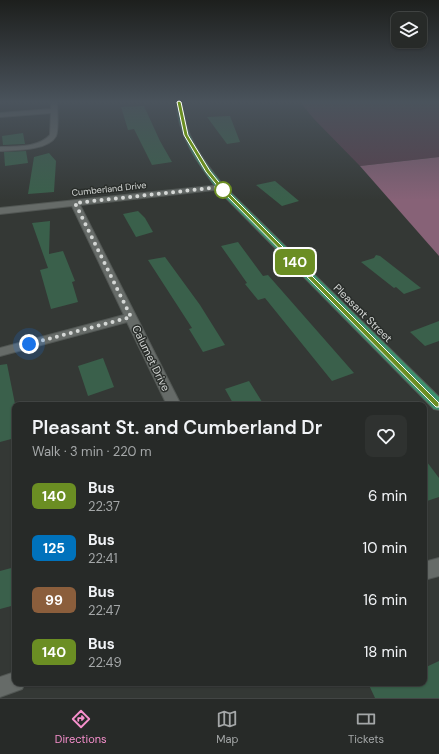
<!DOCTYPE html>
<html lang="en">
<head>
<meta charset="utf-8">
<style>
  :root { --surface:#272a28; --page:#2f3230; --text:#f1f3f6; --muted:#a4a7a8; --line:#434645; --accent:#f790cd }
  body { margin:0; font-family:"DM Sans",sans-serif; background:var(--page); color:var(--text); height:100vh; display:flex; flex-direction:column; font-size:15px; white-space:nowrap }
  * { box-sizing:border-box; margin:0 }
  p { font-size:13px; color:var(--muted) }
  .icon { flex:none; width:22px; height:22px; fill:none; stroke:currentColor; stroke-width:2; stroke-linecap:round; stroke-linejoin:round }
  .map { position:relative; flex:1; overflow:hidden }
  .details { position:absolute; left:12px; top:402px; width:415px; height:284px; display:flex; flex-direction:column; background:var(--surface); border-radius:8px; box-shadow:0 1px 3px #0004,0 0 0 1px var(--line) }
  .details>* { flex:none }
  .badge { padding:0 8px; border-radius:6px; font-size:14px; line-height:26px }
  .buttons { position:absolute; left:391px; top:12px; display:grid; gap:8px }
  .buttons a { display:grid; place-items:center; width:36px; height:36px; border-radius:8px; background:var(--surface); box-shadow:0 1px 3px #0004,0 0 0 1px var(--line); font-size:20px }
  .you { position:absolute; width:20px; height:20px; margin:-10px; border:3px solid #fff; border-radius:50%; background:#1a73e8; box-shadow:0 0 0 6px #1a73e833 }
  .map>.badge { position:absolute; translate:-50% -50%; box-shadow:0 0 0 2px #fff }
  .round { display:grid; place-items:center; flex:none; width:42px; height:42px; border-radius:8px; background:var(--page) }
  .head { display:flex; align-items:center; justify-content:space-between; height:68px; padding:0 20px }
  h1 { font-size:19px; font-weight:600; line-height:30px }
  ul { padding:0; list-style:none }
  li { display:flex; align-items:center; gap:12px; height:52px; padding:0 20px }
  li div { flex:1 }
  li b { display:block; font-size:15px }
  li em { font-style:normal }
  li .badge { min-width:44px; font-weight:700; text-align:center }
  .tab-bar { display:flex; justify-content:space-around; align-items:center; height:56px; border-top:1px solid var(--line); background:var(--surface); font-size:11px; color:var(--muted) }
  .tab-bar a { display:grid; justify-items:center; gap:2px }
  .tab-bar .selected { color:var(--accent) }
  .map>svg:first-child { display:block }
  .green { fill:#573f4c }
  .forest { fill:#876277 }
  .building { fill:#3a604b }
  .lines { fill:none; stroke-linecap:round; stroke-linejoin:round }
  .minor-casing { stroke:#525754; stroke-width:2 }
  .major-casing { stroke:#525754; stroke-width:2 }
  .minor { fill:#666b68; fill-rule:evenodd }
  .major { fill:#3f916d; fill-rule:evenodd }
  .line { fill:#6b8e23; stroke:#fff }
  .walk { stroke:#d4d7d5; stroke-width:4; stroke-dasharray:0 7.2 }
  .stop-dot { fill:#fff; stroke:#6b8e23; stroke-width:2 }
  .labels { text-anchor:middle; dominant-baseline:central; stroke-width:3; stroke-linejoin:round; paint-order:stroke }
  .far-street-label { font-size:9px; fill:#d4d7d5; stroke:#2a2e2b }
  .street-label { font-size:11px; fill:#d4d7d5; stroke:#2a2e2b }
</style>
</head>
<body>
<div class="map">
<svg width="439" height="698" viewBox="0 0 439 698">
  <rect width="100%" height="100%" fill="#343835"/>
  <path class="green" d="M300 102H439V157L360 166 314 119Z"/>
  <path class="forest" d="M439 157V256L360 166Z"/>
  <g class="building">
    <path d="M144 106 160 141 172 162 152 165 134 129 128 130 121 107Z"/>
    <path d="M230 116 240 142 227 144 207 117Z"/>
    <path d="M23 133 25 144 3 145 2 136Z"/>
    <path d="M26 151 28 163 5 166 4 152Z"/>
    <path d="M49 153 56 161 54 192 28 194 34 157Z"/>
    <path d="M275 181 299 201 282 206 256 185Z"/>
    <path d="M138 211 145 218 153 232 136 237 123 214Z"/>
    <path d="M50 221 49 254 63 251 75 281 72 282 78 302 51 309 40 270 48 268 32 223Z"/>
    <path d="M238 242 263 276 268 275 354 373 332 381 265 298 258 300 245 284 247 283 221 246Z"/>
    <path d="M376 255 380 256 421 288 404 294 396 287 394 288 361 262 374 258Z"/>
    <path d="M165 257 200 305 225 345 203 352 189 329 192 328 148 260Z"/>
    <path d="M439 321V341L425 346 410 332Z"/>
    <path d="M103 358 114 387 88 396 78 366Z"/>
    <path d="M7 364 15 404V438L0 442V365Z"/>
    <path d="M249 381 264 405H234L225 389Z"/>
    <path d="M424 458 439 478V497L424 502Z"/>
    <path d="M15 567V605L0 609V571Z"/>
    <path d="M439 661V698H375L368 683H424V668Z"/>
  </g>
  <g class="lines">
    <defs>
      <g id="minor">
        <path d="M51 102H57C57 109 59 130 56 136 48 151 14 150 0 151V147C17 146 38 148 50 135L51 113 0 117V113L51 109Z"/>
        <path d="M220 185 224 187 223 189 80 205 181 405H167L127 322 0 356V348L124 315 72 206 0 214V208Z"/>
        <path d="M439 558V576L424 580V562Z"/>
        <path d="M15 672V683H25L22 689 0 697V677Z"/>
      </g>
      <path id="major" d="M176 102H182C184 135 203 160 223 185L439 397V410L434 409 217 189C197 162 178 136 176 102Z"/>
    </defs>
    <use href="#minor" class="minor-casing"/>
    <use href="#major" class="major-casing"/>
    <use href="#minor" class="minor"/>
    <use href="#major" class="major"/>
  </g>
  <linearGradient id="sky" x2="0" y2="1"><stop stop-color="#1d1f1d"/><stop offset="0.51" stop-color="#4a535c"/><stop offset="1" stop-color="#4a535c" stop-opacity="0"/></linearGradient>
  <rect width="439" height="200" fill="url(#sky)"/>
  <path class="line" d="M179 101 181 102 188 135 210 171 222 186 439 403V407H436L219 188 206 172 184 135 177 102Z"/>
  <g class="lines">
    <path class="walk" d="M29 344 131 317 75 203 220 187 223 190"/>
  </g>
  <circle class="stop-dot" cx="223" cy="190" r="8"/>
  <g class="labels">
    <g class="far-street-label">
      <text transform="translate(109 189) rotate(-6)">Cumberland Drive</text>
    </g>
    <g class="street-label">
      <text transform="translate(363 313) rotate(45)">Pleasant Street</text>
      <text transform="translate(151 358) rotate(64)">Calumet Drive</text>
    </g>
  </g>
</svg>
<div class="buttons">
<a><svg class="icon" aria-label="layers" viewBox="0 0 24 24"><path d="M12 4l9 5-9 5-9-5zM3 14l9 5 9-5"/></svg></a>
</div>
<div class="you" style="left:29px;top:344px"></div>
<b class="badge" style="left:295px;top:262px;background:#6b8e23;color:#fff">140</b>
<section class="details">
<div class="head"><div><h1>Pleasant St. and Cumberland Dr</h1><p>Walk · 3 min · 220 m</p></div><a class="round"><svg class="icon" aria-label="heart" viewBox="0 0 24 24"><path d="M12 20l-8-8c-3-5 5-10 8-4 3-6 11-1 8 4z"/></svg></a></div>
<ul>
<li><span class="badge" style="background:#6b8e23;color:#fff">140</span><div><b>Bus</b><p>22:37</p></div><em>6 min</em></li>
<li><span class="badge" style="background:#0072bc;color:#fff">125</span><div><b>Bus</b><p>22:41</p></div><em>10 min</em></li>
<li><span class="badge" style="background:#8b5e3c;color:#fff">99</span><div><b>Bus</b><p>22:47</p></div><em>16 min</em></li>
<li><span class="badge" style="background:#6b8e23;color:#fff">140</span><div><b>Bus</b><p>22:49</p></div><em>18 min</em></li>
</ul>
</section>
</div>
<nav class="tab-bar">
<a class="selected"><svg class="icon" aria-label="directions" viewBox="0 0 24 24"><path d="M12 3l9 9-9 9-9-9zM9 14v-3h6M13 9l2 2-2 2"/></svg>Directions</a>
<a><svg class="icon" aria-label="map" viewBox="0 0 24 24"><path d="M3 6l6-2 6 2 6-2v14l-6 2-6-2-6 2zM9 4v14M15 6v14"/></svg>Map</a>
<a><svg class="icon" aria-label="tickets" viewBox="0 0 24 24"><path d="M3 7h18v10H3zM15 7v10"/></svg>Tickets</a>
</nav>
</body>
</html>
